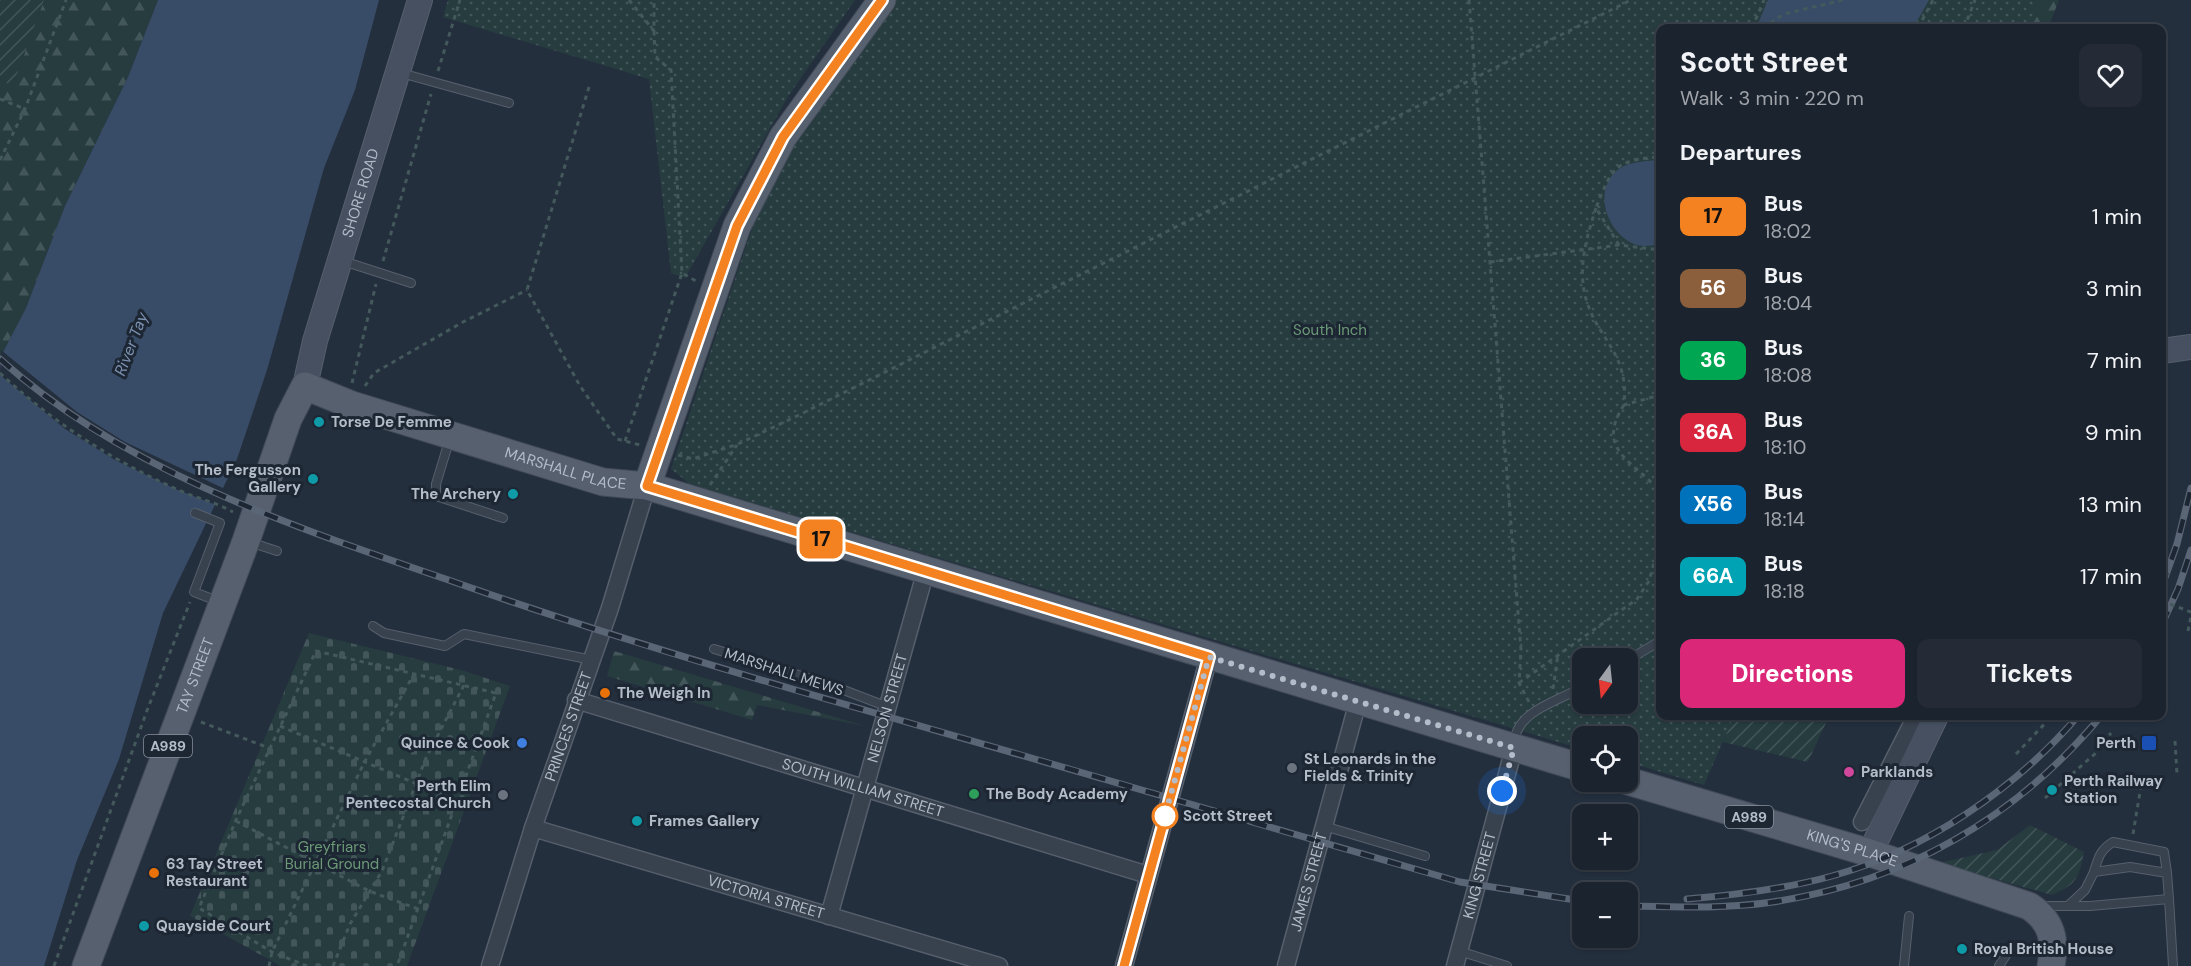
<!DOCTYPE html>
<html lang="en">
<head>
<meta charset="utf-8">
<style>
  :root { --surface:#1b232e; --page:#242b36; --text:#f1f3f6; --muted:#a0a4aa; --line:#39404a; --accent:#db2777 }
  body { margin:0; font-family:"DM Sans",sans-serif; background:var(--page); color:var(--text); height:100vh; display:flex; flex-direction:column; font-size:22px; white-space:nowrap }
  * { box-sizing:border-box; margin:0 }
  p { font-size:20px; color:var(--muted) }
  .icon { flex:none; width:33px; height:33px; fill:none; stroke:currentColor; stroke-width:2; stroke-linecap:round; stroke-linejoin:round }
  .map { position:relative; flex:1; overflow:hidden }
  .details { position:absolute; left:1656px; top:24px; width:510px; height:696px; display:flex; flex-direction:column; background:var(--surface); border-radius:12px; box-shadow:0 2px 4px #0004,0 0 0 2px var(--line) }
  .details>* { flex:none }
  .badge { padding:0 12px; border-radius:9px; font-size:21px; line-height:39px }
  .needle { width:39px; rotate:195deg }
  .fabs { position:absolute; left:1572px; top:648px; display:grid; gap:12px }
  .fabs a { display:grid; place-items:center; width:66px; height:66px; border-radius:12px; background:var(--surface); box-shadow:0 2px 4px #0004,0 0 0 2px var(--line); font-size:30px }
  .you { position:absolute; width:30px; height:30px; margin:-15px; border:4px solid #fff; border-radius:50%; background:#1a73e8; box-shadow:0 0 0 9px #1a73e833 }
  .map>.badge { position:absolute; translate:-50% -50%; box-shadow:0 0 0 3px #fff }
  h2 { padding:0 24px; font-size:22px; line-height:54px }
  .round { display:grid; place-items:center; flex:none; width:63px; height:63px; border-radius:12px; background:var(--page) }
  .headline { display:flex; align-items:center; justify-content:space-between; height:102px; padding:0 24px }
  h1 { font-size:28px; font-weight:800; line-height:45px }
  .cta { display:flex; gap:12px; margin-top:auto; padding:12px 24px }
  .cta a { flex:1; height:69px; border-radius:12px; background:var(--accent); color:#fff; font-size:24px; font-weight:800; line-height:69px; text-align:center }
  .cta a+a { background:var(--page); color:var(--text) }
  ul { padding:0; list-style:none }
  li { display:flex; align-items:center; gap:18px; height:72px; padding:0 24px }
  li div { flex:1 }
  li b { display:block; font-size:22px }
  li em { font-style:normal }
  li .badge { min-width:66px; font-weight:700; text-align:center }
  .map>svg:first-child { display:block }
  .forest { fill:url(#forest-firs) }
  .cemetery { fill:url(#cemetery-stones) }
  .park { fill:url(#park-dots); fill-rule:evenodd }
  .garden { fill:url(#garden-furrows) }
  .water { fill:#394c67 }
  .pier { fill:#242f3e }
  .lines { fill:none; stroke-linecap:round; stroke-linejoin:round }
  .lane-casing { stroke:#565f6c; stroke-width:10 }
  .street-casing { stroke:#565f6c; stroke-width:19 }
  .secondary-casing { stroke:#565f6c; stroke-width:26 }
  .primary-casing { stroke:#414a57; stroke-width:29 }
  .path { stroke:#44595c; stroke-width:3; stroke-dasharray:4.5 4.5; stroke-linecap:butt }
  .lane { stroke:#38414e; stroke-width:8 }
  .street { stroke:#38414e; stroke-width:16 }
  .secondary { stroke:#465061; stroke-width:24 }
  .primary { stroke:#56606e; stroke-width:27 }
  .rail-casing { stroke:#5a6575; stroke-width:7 }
  .rail { stroke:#1d2633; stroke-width:4.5; stroke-dasharray:14; stroke-linecap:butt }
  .path-bridge { stroke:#44595c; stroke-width:3; stroke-dasharray:4.5 4.5; stroke-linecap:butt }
  .line-casing { stroke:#fff; stroke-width:14 }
  .line { stroke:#f58220; stroke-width:9 }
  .walk { stroke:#b4bcc9; stroke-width:6; stroke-dasharray:0 10.8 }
  .culture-dot { fill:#0f9aa8; stroke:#1d2633; stroke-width:2 }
  .food-dot { fill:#e8710a; stroke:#1d2633; stroke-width:2 }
  .shop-dot { fill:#3f7fe0; stroke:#1d2633; stroke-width:2 }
  .transit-dot { fill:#1a4fb4; stroke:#1d2633; stroke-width:2 }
  .worship-dot { fill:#6b7280; stroke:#1d2633; stroke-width:2 }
  .hotel-dot { fill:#d1479c; stroke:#1d2633; stroke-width:2 }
  .leisure-dot { fill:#2e9e5b; stroke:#1d2633; stroke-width:2 }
  .stop-dot { fill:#fff; stroke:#f58220; stroke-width:3 }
  .labels { text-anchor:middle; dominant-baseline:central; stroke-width:6; stroke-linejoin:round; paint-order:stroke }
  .shield { fill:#1d2633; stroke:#878f9c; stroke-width:1.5 }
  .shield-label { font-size:14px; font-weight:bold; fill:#b4bcc9 }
  .street-label { font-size:15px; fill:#b4bcc9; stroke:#1d2633 }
  .park-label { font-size:15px; fill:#6b9a76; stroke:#1d2633 }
  .poi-label { font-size:15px; font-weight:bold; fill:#b4bcc9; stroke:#1d2633; text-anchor:start }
  .stop-label { font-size:15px; font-weight:bold; fill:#b4bcc9; stroke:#1d2633; text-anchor:start }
  .water-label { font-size:16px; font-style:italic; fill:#7c92b1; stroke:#1d2633 }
</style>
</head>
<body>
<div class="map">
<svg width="2191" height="966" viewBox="0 0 2191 966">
  <defs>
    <pattern id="forest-firs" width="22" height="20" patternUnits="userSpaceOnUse" patternTransform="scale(1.5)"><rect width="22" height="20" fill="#263c3f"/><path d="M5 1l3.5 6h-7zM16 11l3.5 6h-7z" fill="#435659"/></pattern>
    <pattern id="cemetery-stones" width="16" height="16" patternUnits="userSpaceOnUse" patternTransform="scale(1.5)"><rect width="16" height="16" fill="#263c3f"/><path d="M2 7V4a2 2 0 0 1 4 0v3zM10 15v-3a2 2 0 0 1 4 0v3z" fill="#435659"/></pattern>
    <pattern id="park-dots" width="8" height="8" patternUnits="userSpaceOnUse" patternTransform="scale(1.5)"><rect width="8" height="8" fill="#263c3f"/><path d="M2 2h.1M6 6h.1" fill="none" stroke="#435659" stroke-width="1.8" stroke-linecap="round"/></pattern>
    <pattern id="garden-furrows" width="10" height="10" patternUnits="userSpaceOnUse" patternTransform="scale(1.5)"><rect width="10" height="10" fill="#263c3f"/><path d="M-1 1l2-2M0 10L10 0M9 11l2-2" fill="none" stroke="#435659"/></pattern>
  </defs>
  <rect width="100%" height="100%" fill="#242f3e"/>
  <g class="forest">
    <path d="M44 0H158L128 77 65 206 26 308 0 358V81L13 85Z"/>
    <path d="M1995 0H2059L2048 28H1987Z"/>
    <path d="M614 651 865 726 757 705 752 720 607 676Z"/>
  </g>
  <path class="cemetery" d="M309 633 461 670 510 686 407 966H281L190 916Z"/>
  <g class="park">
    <path d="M448 0H855L789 95 685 278 671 273 649 79 443 17Z"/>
    <path d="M884 0H2039L2027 28H1660V716H1734L1704 785 1628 762V736H1582V749L690 484 671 469 783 137ZM1582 658H1628V704H1582Z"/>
  </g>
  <g class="garden">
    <path d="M0 0H44L13 85 0 81Z"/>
    <path d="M1734 716H1829L1808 762 1723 742Z"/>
    <path d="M2030 825 2084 852C2079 878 2077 884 2052 895L1939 863 1997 850Z"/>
  </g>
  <g class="water">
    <path d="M158 0H379L355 90 324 168 267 370 237 459 163 613 119 759 77 860 44 966H0V358L26 308 65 206 128 77Z"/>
    <path d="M1768 0H1929L1913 28H1756Z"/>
    <path d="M1660 160V245C1653 245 1643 247 1637 245 1607 235 1591 189 1619 169 1631 161 1647 161 1660 160Z"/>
  </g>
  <path class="pier" d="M1 350 77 412 125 442 225 489 216 505 173 488 115 460 65 429 0 375Z"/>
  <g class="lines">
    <defs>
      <g id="lane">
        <path d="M401 73 509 103"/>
        <path d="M343 261 411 283"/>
        <path d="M450 438 436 484V496L503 518"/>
        <path d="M195 513 220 523 194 592 220 602"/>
        <path d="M249 542 277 551"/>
        <path d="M373 626 384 633 445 646 464 634 592 660"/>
        <path d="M714 649 828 684 888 707"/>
        <path d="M1628 660 1660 641"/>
        <path d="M1514 745C1515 710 1558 702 1582 687"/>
        <path d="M1324 826 1425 856"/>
        <path d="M2094 872C2098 858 2100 850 2113 842L2164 852 2167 873"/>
        <path d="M2069 905 2085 890 2094 872 2130 867 2167 873 2169 899"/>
        <path d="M2039 906H2090L2169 899 2173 966"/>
        <path d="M1459 951 1507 966"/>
        <path d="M1904 966 1909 916"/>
        <path d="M1999 966 2012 946"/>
      </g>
      <g id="street">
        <path id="s1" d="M576 700 1148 875"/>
        <path d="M1862 822 1916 716"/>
        <path id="s2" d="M533 828 999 966"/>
        <path id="s3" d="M829 916 926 570"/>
        <path id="s4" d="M490 966 533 828 610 608 647 486"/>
        <path d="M1124 966 1209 657"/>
        <path id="s5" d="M1286 966 1358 701"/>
        <path id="s6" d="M1455 966 1514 748"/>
      </g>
      <g id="secondary">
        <path d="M2162 351 2191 347"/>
        <path id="s7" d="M305 386 315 341 420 0"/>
        <path d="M1870 853 1936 716"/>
      </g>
      <g id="primary">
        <path d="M647 486 737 226 783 137 882 0"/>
        <path id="s8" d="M1628 781 1870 853 2029 906C2052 921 2056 940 2051 966"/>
        <path id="s9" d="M86 966 246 541 288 419 305 386 352 405 603 482 647 486 1582 768"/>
      </g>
    </defs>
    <use href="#lane" class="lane-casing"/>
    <use href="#street" class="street-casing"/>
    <use href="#secondary" class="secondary-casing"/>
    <use href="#primary" class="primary-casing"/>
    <g class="path">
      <path d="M629 0 654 31V0"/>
      <path d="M1469 0 1521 650 1519 683 1529 702"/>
      <path d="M1752 28 1764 0"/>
      <path d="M1763 28 1784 14 1843 0"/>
      <path d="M1918 28 1933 0"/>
      <path d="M1964 28 1975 0"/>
      <path d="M654 31 655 57 671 70 682 273 696 281"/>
      <path d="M438 71 460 0"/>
      <path d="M589 87 527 290 580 386 617 439 640 445"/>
      <path d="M0 99 25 109"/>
      <path d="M0 160 25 109 66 0"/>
      <path d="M1596 208C1587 236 1577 268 1586 299 1599 342 1629 352 1624 405L1660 395"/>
      <path d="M1619 245 1596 208C1612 167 1615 160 1660 157"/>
      <path d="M383 261 431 94"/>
      <path d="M1490 262 1619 245 1660 250"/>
      <path d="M0 373C51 421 110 459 174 488 192 497 216 502 233 512"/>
      <path d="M352 383 376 284"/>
      <path d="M365 386 374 373 463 322 527 290"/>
      <path d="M1624 405C1594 451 1635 461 1660 492"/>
      <path d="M625 441 682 273"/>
      <path d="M678 455 693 459 738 444 799 415 1631 0"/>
      <path d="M710 485 737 445"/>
      <path d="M2188 631 2191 616"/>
      <path d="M1519 683 1637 599 1649 581 1660 541"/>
      <path d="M1553 689 1558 654"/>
      <path d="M201 722 269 748"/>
      <path d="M280 726 457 801"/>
      <path d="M2175 741 2177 774"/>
      <path d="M2016 754 2052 716"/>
      <path d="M2045 798 2097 752 2111 733"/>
      <path d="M236 821 369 891 418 909"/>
      <path d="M2133 834 2143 774"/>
      <path d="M54 966 148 708 190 602"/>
      <path d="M269 966 272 952 365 761 414 674"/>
      <path d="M307 966 272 952 199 908 236 820 316 651 496 693 397 966"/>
      <path d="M333 966 350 924 382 871 426 758 464 685"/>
    </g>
    <use href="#lane" class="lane"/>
    <use href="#street" class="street"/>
    <use href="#secondary" class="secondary"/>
    <use href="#primary" class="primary"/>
    <defs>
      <g id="rail">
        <path d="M0 359C135 480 315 533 483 592 622 640 762 681 903 721 1089 774 1274 829 1460 882L1582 901"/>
        <path d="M2162 586 2177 544 2191 488"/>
        <path d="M2162 624 2178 589 2191 550"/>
        <path d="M1687 899C1736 895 1785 889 1832 876 1926 850 2015 789 2078 716"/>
        <path d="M1628 906C1676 907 1725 909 1773 902 1905 882 2016 818 2101 716"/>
      </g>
    </defs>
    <use href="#rail" class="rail-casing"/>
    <use href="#rail" class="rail"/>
    <path class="path-bridge" d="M2162 601 2191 612"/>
  </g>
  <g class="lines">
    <defs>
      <path id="line" d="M882 0 783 137 737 226 647 486 1209 657 1124 966"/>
    </defs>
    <use href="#line" class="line-casing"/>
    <use href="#line" class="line"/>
    <path class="walk" d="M1165 816 1164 819 1209 657 1514 748 1502 791"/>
  </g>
  <g class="culture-dot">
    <circle cx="319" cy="422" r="6"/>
    <circle cx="313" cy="479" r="6"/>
    <circle cx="513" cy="494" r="6"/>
    <circle cx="2052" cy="790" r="6"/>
    <circle cx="637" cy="821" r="6"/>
    <circle cx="144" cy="926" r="6"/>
    <circle cx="1962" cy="949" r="6"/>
  </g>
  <g class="food-dot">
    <circle cx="605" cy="693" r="6"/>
    <circle cx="154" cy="873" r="6"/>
  </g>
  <circle class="shop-dot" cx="522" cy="743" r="6"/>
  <rect class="transit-dot" x="2141" y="735" width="16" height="16" rx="3"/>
  <g class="worship-dot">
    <circle cx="1292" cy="768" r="6"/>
    <circle cx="503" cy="795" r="6"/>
  </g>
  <circle class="hotel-dot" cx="1849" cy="772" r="6"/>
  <circle class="leisure-dot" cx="974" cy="794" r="6"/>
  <circle class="stop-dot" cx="1165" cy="816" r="12"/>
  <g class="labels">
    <g class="shield">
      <rect x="144" y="735" width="48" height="22" rx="4.5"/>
      <rect x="1725" y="806" width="48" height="22" rx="4.5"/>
    </g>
    <g class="shield-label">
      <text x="168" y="746">A989</text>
      <text x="1749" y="817">A989</text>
    </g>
    <g class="street-label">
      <text stroke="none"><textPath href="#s7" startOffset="201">SHORE ROAD</textPath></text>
      <text stroke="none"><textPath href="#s9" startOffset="894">MARSHALL PLACE</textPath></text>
      <text transform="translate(784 672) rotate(18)">MARSHALL MEWS</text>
      <text stroke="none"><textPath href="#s9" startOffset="310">TAY STREET</textPath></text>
      <text stroke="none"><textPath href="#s3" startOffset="216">NELSON STREET</textPath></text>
      <text stroke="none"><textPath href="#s4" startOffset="252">PRINCES STREET</textPath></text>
      <text stroke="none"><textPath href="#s1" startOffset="300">SOUTH WILLIAM STREET</textPath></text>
      <text stroke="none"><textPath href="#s8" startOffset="234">KING'S PLACE</textPath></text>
      <text stroke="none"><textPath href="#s6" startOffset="94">KING STREET</textPath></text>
      <text stroke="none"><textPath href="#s5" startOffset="87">JAMES STREET</textPath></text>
      <text stroke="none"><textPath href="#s2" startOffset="243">VICTORIA STREET</textPath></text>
    </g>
    <g class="park-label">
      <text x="1330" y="330">South Inch</text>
      <text x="332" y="847">Greyfriars<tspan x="332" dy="17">Burial Ground</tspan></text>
    </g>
    <g class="poi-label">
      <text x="331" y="422">Torse De Femme</text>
      <text x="301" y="470" text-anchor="end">The Fergusson<tspan x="301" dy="17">Gallery</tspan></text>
      <text x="501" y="494" text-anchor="end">The Archery</text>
      <text x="617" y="693">The Weigh In</text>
      <text x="510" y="743" text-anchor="end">Quince &amp; Cook</text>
      <text x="2136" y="743" text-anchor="end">Perth</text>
      <text x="1304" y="759">St Leonards in the<tspan x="1304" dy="17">Fields &amp; Trinity</tspan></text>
      <text x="1861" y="772">Parklands</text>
      <text x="2064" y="781">Perth Railway<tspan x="2064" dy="17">Station</tspan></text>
      <text x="491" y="786" text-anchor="end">Perth Elim<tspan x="491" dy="17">Pentecostal Church</tspan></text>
      <text x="986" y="794">The Body Academy</text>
      <text x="649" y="821">Frames Gallery</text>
      <text x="166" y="864">63 Tay Street<tspan x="166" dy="17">Restaurant</tspan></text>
      <text x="156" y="926">Quayside Court</text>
      <text x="1974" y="949">Royal British House</text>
    </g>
    <g class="stop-label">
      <text x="1183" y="816">Scott Street</text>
    </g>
    <g class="water-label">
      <text transform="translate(131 344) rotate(-69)">River Tay</text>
    </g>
  </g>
</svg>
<div class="fabs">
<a><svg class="needle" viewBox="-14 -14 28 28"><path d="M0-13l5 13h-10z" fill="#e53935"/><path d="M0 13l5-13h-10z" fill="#a0a4aa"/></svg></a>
<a><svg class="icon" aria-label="locate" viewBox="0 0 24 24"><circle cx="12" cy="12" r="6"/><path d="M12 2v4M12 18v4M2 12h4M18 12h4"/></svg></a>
<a>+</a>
<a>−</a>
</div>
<div class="you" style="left:1502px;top:791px"></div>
<b class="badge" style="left:821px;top:539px;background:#f58220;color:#111">17</b>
<section class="details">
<div class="headline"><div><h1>Scott Street</h1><p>Walk · 3 min · 220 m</p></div><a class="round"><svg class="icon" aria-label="heart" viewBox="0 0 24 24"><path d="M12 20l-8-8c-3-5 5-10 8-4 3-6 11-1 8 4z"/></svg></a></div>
<h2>Departures</h2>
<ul>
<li><span class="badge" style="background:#f58220;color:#111">17</span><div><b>Bus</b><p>18:02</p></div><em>1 min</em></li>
<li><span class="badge" style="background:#8b5e3c;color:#fff">56</span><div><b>Bus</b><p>18:04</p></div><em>3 min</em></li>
<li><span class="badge" style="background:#00a651;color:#fff">36</span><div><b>Bus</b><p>18:08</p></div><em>7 min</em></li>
<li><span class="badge" style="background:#d7263d;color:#fff">36A</span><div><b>Bus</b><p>18:10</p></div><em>9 min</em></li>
<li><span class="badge" style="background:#0072bc;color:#fff">X56</span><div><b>Bus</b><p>18:14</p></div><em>13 min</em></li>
<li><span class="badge" style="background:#00a3b4;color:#fff">66A</span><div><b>Bus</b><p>18:18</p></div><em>17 min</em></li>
</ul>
<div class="cta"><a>Directions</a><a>Tickets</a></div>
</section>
</div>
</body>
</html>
